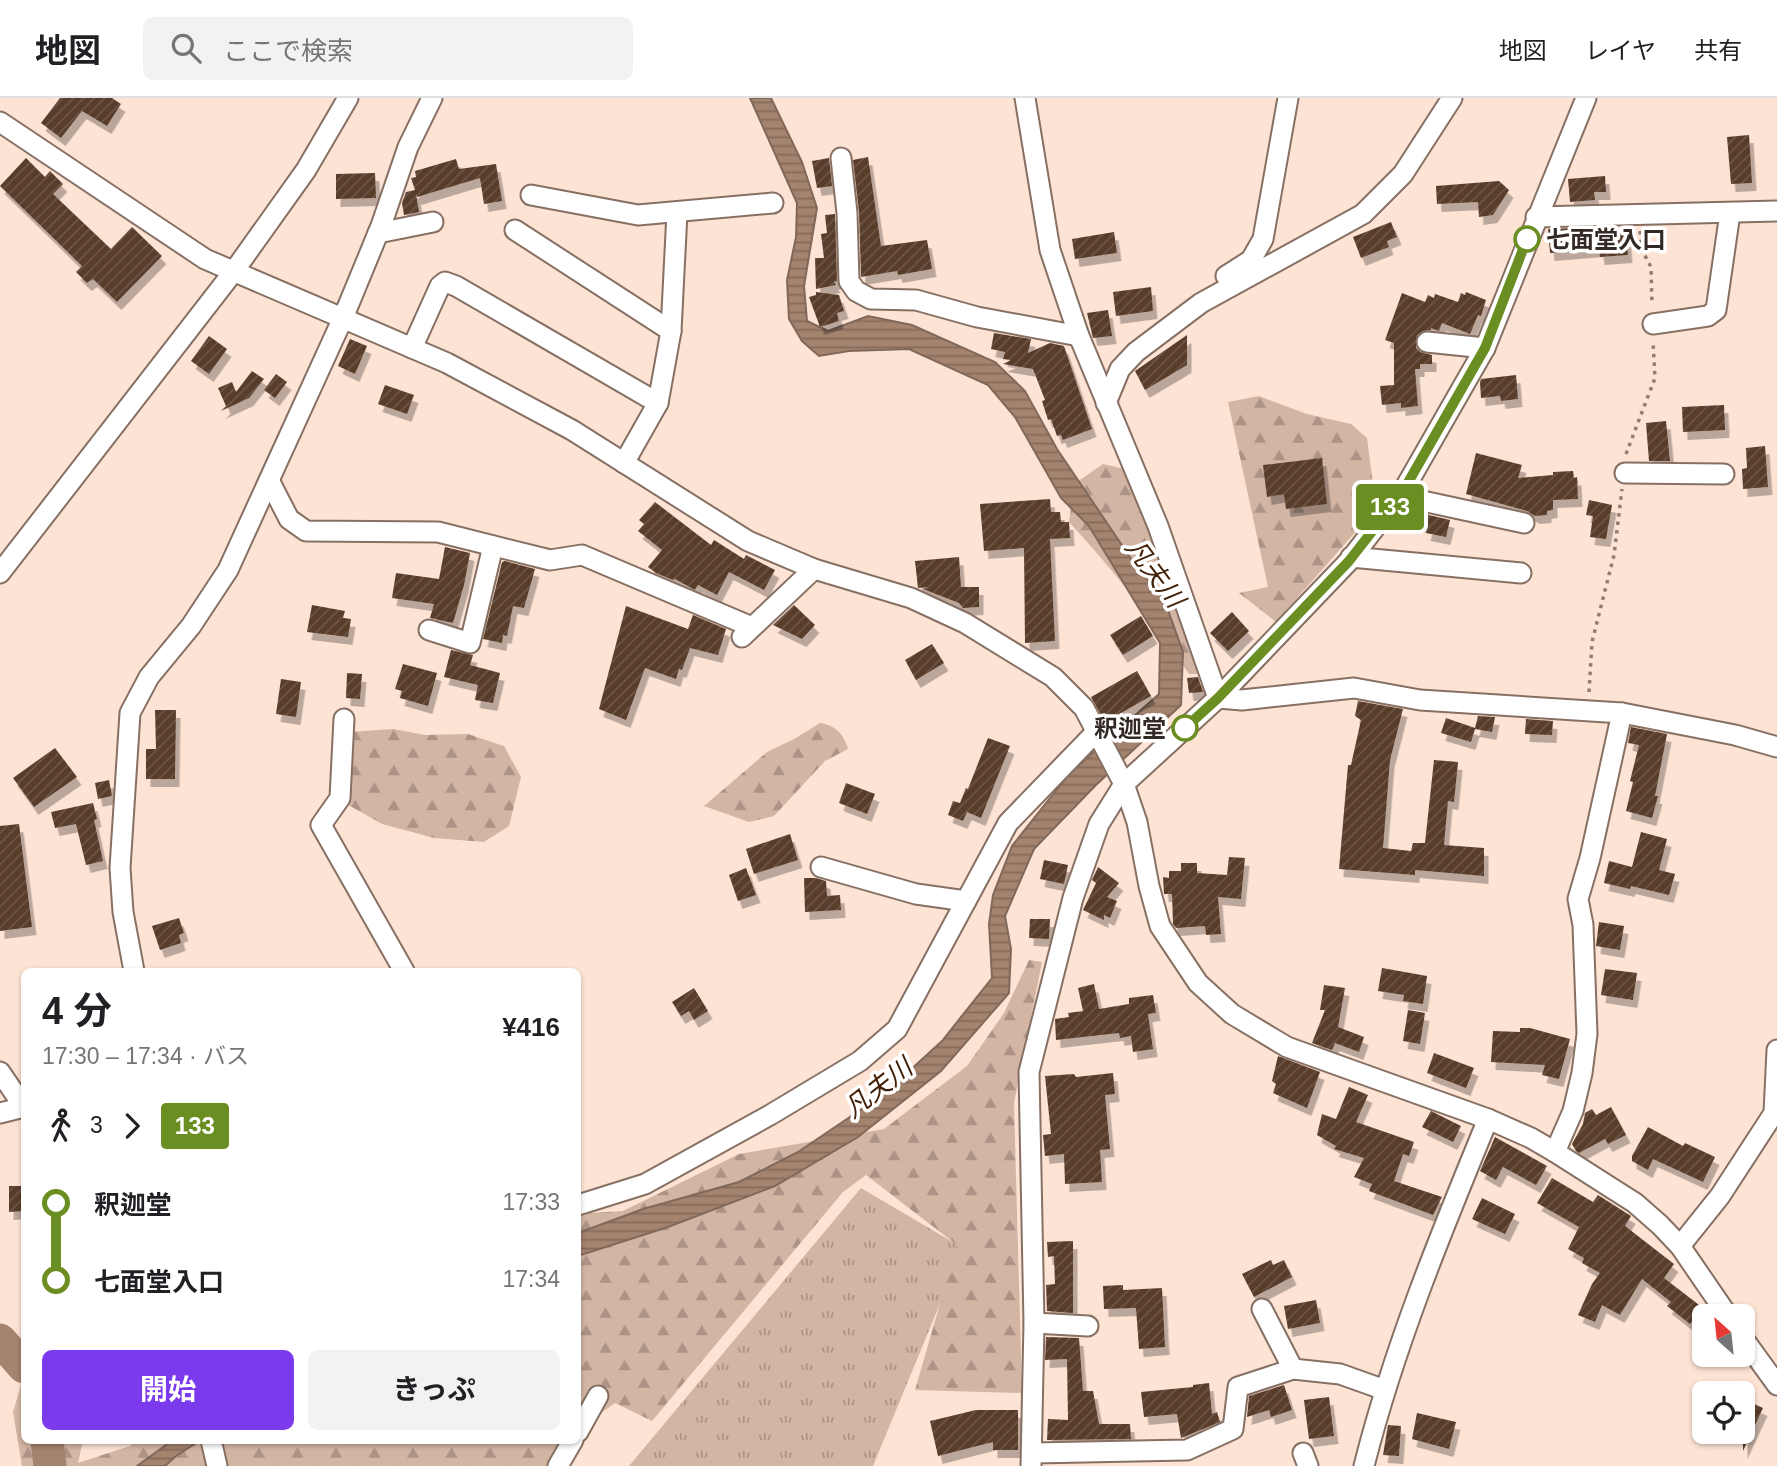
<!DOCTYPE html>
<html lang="ja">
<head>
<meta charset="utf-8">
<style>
  :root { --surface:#fff; --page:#f2f2f2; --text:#202124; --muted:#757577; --line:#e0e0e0; --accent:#7c3aed }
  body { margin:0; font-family:Arial,"Noto Sans JP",sans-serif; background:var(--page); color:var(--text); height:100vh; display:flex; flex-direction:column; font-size:26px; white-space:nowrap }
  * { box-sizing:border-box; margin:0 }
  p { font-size:23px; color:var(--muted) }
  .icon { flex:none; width:38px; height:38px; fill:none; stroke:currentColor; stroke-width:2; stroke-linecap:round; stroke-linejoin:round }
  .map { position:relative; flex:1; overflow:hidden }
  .panel { position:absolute; left:21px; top:870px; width:560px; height:476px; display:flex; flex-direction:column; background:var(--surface); border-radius:10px; box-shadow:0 2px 5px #0004 }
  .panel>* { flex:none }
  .badge { padding:0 14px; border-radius:5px; font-size:24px; line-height:46px }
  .needle { width:46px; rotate:333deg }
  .buttons { position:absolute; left:1692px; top:1206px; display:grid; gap:14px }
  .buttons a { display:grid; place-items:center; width:63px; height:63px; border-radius:10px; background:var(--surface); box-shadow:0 2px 5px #0004; font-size:35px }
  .map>.badge { position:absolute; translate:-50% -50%; box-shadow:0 0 0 4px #fff }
  .legs { display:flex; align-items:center; gap:10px; height:77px; padding:0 21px; font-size:23px }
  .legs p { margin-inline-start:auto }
  .summary { display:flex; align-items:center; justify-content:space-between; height:119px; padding:0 21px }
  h1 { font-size:38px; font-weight:700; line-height:52px }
  .button { display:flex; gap:14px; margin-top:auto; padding:14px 21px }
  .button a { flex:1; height:80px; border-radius:10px; background:var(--accent); color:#fff; font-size:28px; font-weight:700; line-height:80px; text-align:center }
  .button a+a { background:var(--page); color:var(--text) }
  ul { padding:0 21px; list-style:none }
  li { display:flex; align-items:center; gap:24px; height:77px; font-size:26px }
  li i { display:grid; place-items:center; width:10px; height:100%; margin:0 9px; background:currentColor }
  li i::after { content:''; width:18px; height:18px; margin:-9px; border:5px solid; border-radius:50%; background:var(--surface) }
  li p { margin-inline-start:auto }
  li:first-child i { background:linear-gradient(#0000 50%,currentColor 0) }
  li:last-child i { background:linear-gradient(currentColor 50%,#0000 0) }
  header { display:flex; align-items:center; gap:42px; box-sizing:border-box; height:98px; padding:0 35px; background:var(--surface); border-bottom:2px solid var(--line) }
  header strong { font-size:33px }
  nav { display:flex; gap:38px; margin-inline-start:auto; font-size:24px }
  .search { width:490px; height:63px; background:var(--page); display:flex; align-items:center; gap:18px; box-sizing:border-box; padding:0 24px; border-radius:10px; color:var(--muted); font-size:26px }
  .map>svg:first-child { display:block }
  .grass { fill:url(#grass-tufts) }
  .forest { fill:url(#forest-firs) }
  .water { fill:url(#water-rules); stroke:#826859; stroke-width:2 }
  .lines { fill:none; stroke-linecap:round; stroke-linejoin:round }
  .river { stroke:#a4836f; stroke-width:33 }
  .building { fill:url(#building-hatch); filter:url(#shadow) }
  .minor-casing { stroke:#867063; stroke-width:23 }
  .path { stroke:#8f7e75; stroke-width:3.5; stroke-dasharray:3.5 5; stroke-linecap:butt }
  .minor { stroke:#fff; stroke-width:19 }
  .line-1-casing { stroke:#fff; stroke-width:16 }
  .line-1 { stroke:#6b8e23; stroke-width:10 }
  .stop-1-dot { fill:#fff; stroke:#6b8e23; stroke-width:3.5 }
  .labels { text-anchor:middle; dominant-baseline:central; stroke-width:7; stroke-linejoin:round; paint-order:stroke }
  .stop-label { font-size:24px; font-weight:bold; fill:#342a25; stroke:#fff; text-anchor:start }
  .water-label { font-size:26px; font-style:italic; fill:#422007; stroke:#fff }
</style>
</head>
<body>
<header>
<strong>地図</strong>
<div class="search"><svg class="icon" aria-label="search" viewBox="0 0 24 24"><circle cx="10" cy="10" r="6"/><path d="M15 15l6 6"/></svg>ここで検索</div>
<nav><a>地図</a><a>レイヤ</a><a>共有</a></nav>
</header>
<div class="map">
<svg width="1777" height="1368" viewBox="0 0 1777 1368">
  <defs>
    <pattern id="grass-tufts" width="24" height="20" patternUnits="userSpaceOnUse" patternTransform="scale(1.75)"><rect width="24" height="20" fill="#d3b5a3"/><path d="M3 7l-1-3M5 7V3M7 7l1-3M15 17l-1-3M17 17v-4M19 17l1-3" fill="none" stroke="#ac9385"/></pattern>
    <pattern id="forest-firs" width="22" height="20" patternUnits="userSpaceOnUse" patternTransform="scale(1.75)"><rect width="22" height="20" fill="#d3b5a3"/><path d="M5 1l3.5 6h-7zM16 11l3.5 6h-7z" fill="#ac9385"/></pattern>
    <pattern id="water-rules" width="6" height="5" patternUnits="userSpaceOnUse" patternTransform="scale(1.75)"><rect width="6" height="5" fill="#a4836f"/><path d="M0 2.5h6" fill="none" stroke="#866b5b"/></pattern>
    <pattern id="building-hatch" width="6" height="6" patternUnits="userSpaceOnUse" patternTransform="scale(1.75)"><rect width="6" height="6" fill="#583c2a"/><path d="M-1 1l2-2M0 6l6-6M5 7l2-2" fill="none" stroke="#6d5648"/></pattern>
    <filter id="shadow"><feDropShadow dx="4.5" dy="8" stdDeviation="0" flood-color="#0004"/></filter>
  </defs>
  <rect width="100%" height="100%" fill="#fde3d4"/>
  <path class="grass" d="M861 1090 963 1150 873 1368H629Z"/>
  <g class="forest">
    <path d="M1259 298 1307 316 1351 326 1367 340 1375 402 1366 422 1276 524 1239 495 1268 489 1228 304Z"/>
    <path d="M1103 366 1125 371 1184 524 1199 576H1189C1153 521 1113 472 1069 424L1074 386Z"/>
    <path d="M820 625C835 627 844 636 848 651L825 663 774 718 749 724 704 708 767 654 796 640Z"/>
    <path d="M393 631 425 637 468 636 504 648 521 679 509 728 484 744 434 740 382 726 343 704 350 634Z"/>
    <path d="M1029 862 1042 864 1014 1005 1022 1295 915 1292 957 1147 866 1077 843 1094 652 1323 615 1305 594 1320 578 1338V1120L590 1115 623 1113 739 1056 884 1031 967 968 1004 915Z"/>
    <path d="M24 1277V1342H83L78 1365 130 1348 135 1342H574L551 1368H22L13 1314Z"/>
  </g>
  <g class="water">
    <path d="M750 0H771L802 64 817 110 804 188 807 223 828 233 868 218 912 227 995 264 1025 293 1057 351 1132 462 1165 504 1183 554 1181 607 1095 688 1034 751 1005 818 1011 851 1009 895 941 973 858 1039 775 1088 668 1129 578 1158V1135L643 1111 739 1084 798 1054 884 996 942 943 992 880 989 826 993 797 1012 748 1070 675 1159 596 1160 545 1089 428 1061 400 1015 319 988 287 909 251 849 253 819 258 802 243 789 221 787 182 796 139 797 105Z"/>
    <path d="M173 1342H201L176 1358 165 1368H137Z"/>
  </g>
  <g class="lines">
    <g class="river">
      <path d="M0 1242 24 1269"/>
      <path d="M47 1342 50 1368"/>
    </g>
  </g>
  <g class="building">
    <path d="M60 0H112L121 6 107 28 82 13 61 40 41 25Z"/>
    <path d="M1749 37 1752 85 1731 86 1727 39Z"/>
    <path d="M868 59 881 148 927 142 932 171 898 177 897 173 861 179 859 115 853 62Z"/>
    <path d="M26 60 45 79 50 73 63 86 53 96 111 151 132 129 162 158 117 204 93 181 87 185 76 174 82 168 0 88Z"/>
    <path d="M829 60 832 88 817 90 812 63Z"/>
    <path d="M456 61 459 71 496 66 502 103 484 106 480 80 417 99 416 96 419 114 404 117 402 105 406 94 415 92 411 80 416 79 415 73Z"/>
    <path d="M375 75 376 100 336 101V76Z"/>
    <path d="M1605 78 1606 94H1594L1595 102 1570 104 1568 81Z"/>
    <path d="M1499 83 1509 92 1493 117 1479 119 1478 104 1437 106 1436 88Z"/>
    <path d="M835 116 837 183 834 184 836 187 816 191 815 160H824L821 136 827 135 825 117Z"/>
    <path d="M1391 124 1397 139 1387 143 1389 149 1361 160 1353 139Z"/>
    <path d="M1577 130V137L1626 133 1628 157 1600 159 1599 151 1550 155 1548 131Z"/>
    <path d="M1114 134 1117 155 1075 161 1072 141Z"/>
    <path d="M1151 189 1153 213 1116 218 1113 194Z"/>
    <path d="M816 194 839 197 844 213 837 215 839 223 820 229 809 199 816 197Z"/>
    <path d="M1466 194 1486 202 1481 218 1478 217 1470 236 1442 225 1439 233 1431 230V232L1423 233 1417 237 1416 250 1420 254 1432 257V266H1420V271H1415L1418 308 1401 310V305L1382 307 1380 288 1394 287V245L1385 242 1402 195 1425 204 1428 197 1434 200 1435 196 1458 204 1461 195 1465 197Z"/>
    <path d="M1108 212 1112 238 1093 240 1087 215Z"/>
    <path d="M994 235 1031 241 1028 255 1050 245 1064 248 1092 331 1063 342 1061 337 1057 338 1051 321 1048 322 1042 303 1045 302 1033 271 1003 266 1011 262 1003 261 1005 254 991 251Z"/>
    <path d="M1187 237V267L1145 292 1135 273Z"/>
    <path d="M209 238 227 251 209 276 191 263Z"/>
    <path d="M350 241 367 248 355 276 338 268Z"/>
    <path d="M252 273 264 281 249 300 221 313 226 308 218 290 232 284 236 294Z"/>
    <path d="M276 276 287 284 275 300 264 292Z"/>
    <path d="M1516 277 1518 301 1501 303 1500 298 1481 300 1480 284 1481 281Z"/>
    <path d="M385 287 414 297 407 316 378 306Z"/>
    <path d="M1724 307 1725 332 1683 334 1682 309Z"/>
    <path d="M1666 323 1670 363H1649L1646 325Z"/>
    <path d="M1765 348 1768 389 1743 391 1742 371 1747 370 1746 350Z"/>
    <path d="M1476 355 1522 367 1518 380 1553 377V374L1573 373 1574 380 1577 379 1578 401 1553 402V412L1547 413V417L1535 418 1527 413 1466 396Z"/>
    <path d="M1322 360 1327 406 1286 411 1284 396 1267 399 1263 367Z"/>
    <path d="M1050 401 1051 414H1060L1061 424H1069L1070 440 1050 441 1055 543 1025 545 1024 450 984 453 980 406Z"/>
    <path d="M1589 402 1612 407 1606 441 1590 439 1593 418 1586 417Z"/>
    <path d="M655 404 711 447 714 442 744 461 746 457 775 472 764 492 729 474 717 497 698 487 695 492 675 481 673 482 656 475 648 469 662 452 638 433 644 426 639 422Z"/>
    <path d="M1416 414 1450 422 1446 439 1426 435 1428 428 1413 425Z"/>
    <path d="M445 449 470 455 464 487 453 525 430 520 434 506 392 500 396 475 439 481Z"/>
    <path d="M959 459 961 489H979V509L963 510 959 505 923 491 928 489 918 490 915 463Z"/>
    <path d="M505 463 535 471 524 510 513 508 507 538 503 537 502 545 483 541 502 464Z"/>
    <path d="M312 507 345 513 343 520 351 521 348 539 307 534Z"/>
    <path d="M794 507 815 527 802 541 773 527Z"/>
    <path d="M626 508 688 531 693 517 726 531 718 557 690 550 682 572 679 571 676 581 645 570 626 622 599 611Z"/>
    <path d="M1232 514 1249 533 1228 553 1210 535Z"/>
    <path d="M1141 518 1153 538 1123 557 1110 537Z"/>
    <path d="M932 546 944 565 916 582 905 562Z"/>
    <path d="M451 552 473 557 470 567 500 575 493 605 475 602 478 587 444 579Z"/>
    <path d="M403 566 437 575 428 608 400 600 402 593 395 591Z"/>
    <path d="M1137 573 1151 598 1105 624 1091 599Z"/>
    <path d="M347 575 362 576 360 601 346 600Z"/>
    <path d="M1198 579 1203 594 1189 595 1187 580Z"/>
    <path d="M281 581 301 584 296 619 276 616Z"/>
    <path d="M1358 603 1403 611 1390 662 1383 750 1411 753 1413 745H1425L1434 662 1458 664 1454 704 1448 703 1444 747 1484 750V778L1415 772V777L1339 771 1348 667H1351L1361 622 1355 618Z"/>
    <path d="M155 612H176L175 681H146V651H156Z"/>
    <path d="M1478 618 1495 619 1492 634 1475 631 1471 644 1441 635 1446 620 1475 630Z"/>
    <path d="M1526 621 1553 623 1552 637 1525 636Z"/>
    <path d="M1631 629 1667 636 1655 698H1658L1652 720 1626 713 1633 684 1630 683 1639 647 1628 645Z"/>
    <path d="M988 640 1010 648 981 720 967 714 963 723 948 717 953 703 960 705 966 690 968 691Z"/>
    <path d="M55 650 77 679 34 709 13 680Z"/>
    <path d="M109 682 112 698 98 701 95 685Z"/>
    <path d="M846 685 875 696 867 716 839 705Z"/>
    <path d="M93 705 97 721 94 722 103 763 86 767 76 726 55 730 51 714Z"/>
    <path d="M19 726 32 829 0 833V728Z"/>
    <path d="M1641 734 1667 741 1659 772 1675 776 1669 797 1631 788 1630 791 1604 785 1609 763 1632 769Z"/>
    <path d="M790 736 798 762 754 776 746 751Z"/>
    <path d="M1229 759 1245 760 1241 801 1218 799 1221 836 1206 837 1205 828 1176 830 1173 826 1172 796H1164L1163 779 1169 780V773H1181V765H1197V775L1227 777Z"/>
    <path d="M1044 762 1068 767 1064 786 1040 781Z"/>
    <path d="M1098 769 1119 785 1107 799 1117 803 1110 820 1104 817V822L1083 812 1096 785 1092 782Z"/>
    <path d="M746 770 756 797 738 803 729 777Z"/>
    <path d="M804 780H816L826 783 827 798 840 797 841 812 805 814Z"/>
    <path d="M179 820 184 835 179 837 181 845 160 852 152 828Z"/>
    <path d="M1030 821H1050L1049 841 1029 840Z"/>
    <path d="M1599 824 1624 828 1620 852 1596 848Z"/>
    <path d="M1382 870 1427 878 1423 906 1403 903 1404 897 1378 893Z"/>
    <path d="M1605 871 1637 875 1633 902 1601 897Z"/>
    <path d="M1094 886 1099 911 1129 906V900L1153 897 1156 915 1148 916 1153 951 1133 954 1131 938 1120 940 1119 935 1056 942 1055 921 1069 919 1068 915 1083 913 1078 890Z"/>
    <path d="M1324 887 1345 890 1338 929 1364 939 1359 954 1335 945 1332 952 1312 945 1325 912H1320Z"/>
    <path d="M694 890 708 913 694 922 689 913 681 918 672 904Z"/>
    <path d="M1408 912 1425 915 1420 946 1403 943Z"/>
    <path d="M1520 930H1530L1570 941 1559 981 1542 977 1545 967 1491 964 1493 933 1520 934Z"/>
    <path d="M1434 955 1474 970 1466 990 1427 975Z"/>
    <path d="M1278 958 1320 974 1307 1010 1273 995 1276 986 1272 983Z"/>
    <path d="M1113 975 1115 996 1105 997 1110 1051 1100 1052 1102 1084 1065 1086 1064 1056 1045 1058 1043 1037 1051 1036 1045 978 1074 976 1076 979Z"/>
    <path d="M1349 989 1368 997 1356 1024 1414 1044 1409 1058 1403 1056 1394 1083 1442 1099 1433 1117 1369 1093 1372 1086 1354 1079 1364 1060 1334 1051 1336 1048 1317 1037 1322 1016 1336 1021Z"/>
    <path d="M1611 1009 1626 1037 1608 1046 1605 1041 1579 1055 1576 1053 1572 1046 1583 1026 1585 1015 1592 1011 1596 1017Z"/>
    <path d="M1431 1013 1461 1028 1453 1044 1422 1029Z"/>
    <path d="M1648 1029 1683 1048 1685 1045 1715 1059 1703 1084 1653 1061 1648 1072 1632 1063V1058Z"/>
    <path d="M1495 1039 1547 1068 1536 1087 1503 1069 1496 1082 1480 1073Z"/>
    <path d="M1552 1080 1593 1104 1598 1097 1631 1118 1625 1128 1674 1166 1664 1180 1703 1210 1690 1226 1667 1208 1671 1204 1642 1181 1620 1217 1602 1207 1595 1224 1578 1217 1592 1186 1600 1175 1582 1165 1584 1160 1568 1151 1579 1129 1537 1105Z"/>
    <path d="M9 1088H24V1113L9 1114Z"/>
    <path d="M1482 1100 1515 1116 1505 1136 1472 1121Z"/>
    <path d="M1073 1143V1215L1047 1213 1046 1187 1055 1186 1054 1158 1048 1159 1047 1144Z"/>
    <path d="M1271 1162 1273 1167 1284 1162 1292 1179 1254 1199 1242 1176Z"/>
    <path d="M1123 1187V1192L1162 1190 1165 1249 1139 1251 1136 1210 1104 1211 1103 1188Z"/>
    <path d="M1316 1202 1320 1225 1288 1231 1284 1208Z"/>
    <path d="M1046 1239 1079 1240 1083 1293H1093L1099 1326H1130L1131 1341 1047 1342 1048 1321 1068 1322 1067 1261 1045 1262Z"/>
    <path d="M1209 1285 1212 1316 1217 1314 1220 1324 1181 1340 1177 1316 1144 1319 1141 1294 1193 1289V1287Z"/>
    <path d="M1284 1287 1292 1312 1271 1319 1269 1312 1247 1319 1249 1298Z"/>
    <path d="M1329 1299 1334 1338 1309 1341 1304 1302Z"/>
    <path d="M1743 1301 1763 1310 1743 1353Z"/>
    <path d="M976 1312H1018V1352H993V1344L938 1358 930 1323Z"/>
    <path d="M1417 1315 1456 1324 1449 1351 1412 1341Z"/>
    <path d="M1388 1327 1401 1328 1399 1358 1383 1357Z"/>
  </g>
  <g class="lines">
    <defs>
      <g id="minor">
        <path d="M1025 0 1050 152 1079 238 1158 428 1218 600"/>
        <path d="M0 24 205 161 447 265 572 332 748 443 814 471 911 500 965 525 1053 579 1084 610 1124 686 1137 724 1149 788 1160 828 1198 885 1232 916 1287 949 1488 1021 1531 1040 1555 1054 1635 1105 1660 1127 1680 1148 1728 1218"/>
        <path d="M841 60 847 115 849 183 856 193 871 201 916 202 977 219 1079 238"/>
        <path d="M531 97 638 117 773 105"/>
        <path d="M1536 119 1777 113"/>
        <path d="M515 132 671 233"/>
        <path d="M378 135 433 124"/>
        <path d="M1226 178 1251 162 1263 141 1288 0"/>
        <path d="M1653 226 1708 218 1716 212 1730 115"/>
        <path d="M1427 244 1485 250"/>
        <path d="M412 250 440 188 445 184 456 188 658 305"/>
        <path d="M1106 305 1120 271 1136 254 1201 205 1363 116 1403 76 1452 0"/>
        <path d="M624 365 658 305 671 233 677 115"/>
        <path d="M1625 375 1724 376"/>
        <path d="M270 384 289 421 306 433 438 434 550 462 582 457 752 529"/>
        <path d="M1402 395 1418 402 1524 425"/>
        <path d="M1351 459 1521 475"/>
        <path d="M0 475 234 173 306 72 348 0"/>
        <path d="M429 532 470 545 493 448"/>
        <path d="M742 539 814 471"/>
        <path d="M1218 600 1242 602 1354 590 1420 602 1622 615 1735 637 1777 649"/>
        <path d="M344 621 340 700 321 727 404 873"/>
        <path d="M821 769 916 796 966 803"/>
        <path d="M134 873 123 814 120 770 130 615 149 579 191 528 228 472 343 220 381 128 408 49 432 0"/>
        <path d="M0 974 24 1009"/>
        <path d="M0 1015 24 1009"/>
        <path d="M1555 1054 1573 1013 1582 975 1587 936 1583 827 1578 801 1590 760 1622 615"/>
        <path d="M578 1107 645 1086 770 1017 860 963 897 931 1008 725 1096 634"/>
        <path d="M1680 1148 1720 1098 1774 1015 1777 952"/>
        <path d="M1262 1211 1293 1271"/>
        <path d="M1034 1225 1088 1228"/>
        <path d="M1743 1240 1777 1287"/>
        <path d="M578 1334 598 1298"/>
        <path d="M211 1342 217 1368"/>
        <path d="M1033 1355 1187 1352 1233 1331 1238 1289 1293 1271 1340 1276 1385 1292"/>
        <path d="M1303 1355 1308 1368"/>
        <path d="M558 1368 573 1342"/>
        <path d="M1031 1368 1034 1225 1029 974 1073 800 1099 726 1124 686 1218 600 1349 463 1402 395 1485 250 1586 0"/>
        <path d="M1364 1368C1394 1249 1441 1135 1488 1021"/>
      </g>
    </defs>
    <use href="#minor" class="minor-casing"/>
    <g class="path">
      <path d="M1640 133 1642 152 1651 169 1652 207"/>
      <path d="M1626 356 1655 280 1653 243"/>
      <path d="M1589 594 1592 544 1614 457 1622 391"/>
    </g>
    <use href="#minor" class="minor"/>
  </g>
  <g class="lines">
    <defs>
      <path id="line-1" d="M1185 630 1218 600 1349 463 1402 395 1485 250 1527 141"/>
    </defs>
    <use href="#line-1" class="line-1-casing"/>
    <use href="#line-1" class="line-1"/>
  </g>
  <g class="stop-1-dot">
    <circle cx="1527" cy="141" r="12"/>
    <circle cx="1185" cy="630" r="12"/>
  </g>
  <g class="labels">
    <g class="stop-label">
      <text x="1546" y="141">七面堂入口</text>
      <text x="1166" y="630" text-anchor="end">釈迦堂</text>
    </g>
    <g class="water-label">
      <text transform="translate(1155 475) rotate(53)">凡夫川</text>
      <text transform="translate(878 990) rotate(-38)">凡夫川</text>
    </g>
  </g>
</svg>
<div class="buttons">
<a><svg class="needle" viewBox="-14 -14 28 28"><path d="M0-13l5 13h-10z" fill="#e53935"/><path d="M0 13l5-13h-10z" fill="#757577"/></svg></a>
<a><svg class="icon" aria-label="locate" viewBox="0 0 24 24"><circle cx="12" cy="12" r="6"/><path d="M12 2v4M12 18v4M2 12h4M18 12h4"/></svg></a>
</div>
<b class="badge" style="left:1390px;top:409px;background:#6b8e23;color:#fff">133</b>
<section class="panel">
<div class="summary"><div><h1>4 分</h1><p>17:30 – 17:34 · バス</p></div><b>¥416</b></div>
<div class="legs"><svg class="icon" aria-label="walk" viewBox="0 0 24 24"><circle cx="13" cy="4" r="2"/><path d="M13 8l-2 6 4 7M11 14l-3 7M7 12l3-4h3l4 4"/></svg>3<svg class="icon" aria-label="forward" viewBox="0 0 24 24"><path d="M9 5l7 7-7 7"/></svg><b class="badge" style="background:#6b8e23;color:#fff">133</b></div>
<ul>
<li><i style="color:#6b8e23"></i><b>釈迦堂</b><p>17:33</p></li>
<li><i style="color:#6b8e23"></i><b>七面堂入口</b><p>17:34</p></li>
</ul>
<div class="button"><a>開始</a><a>きっぷ</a></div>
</section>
</div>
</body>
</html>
